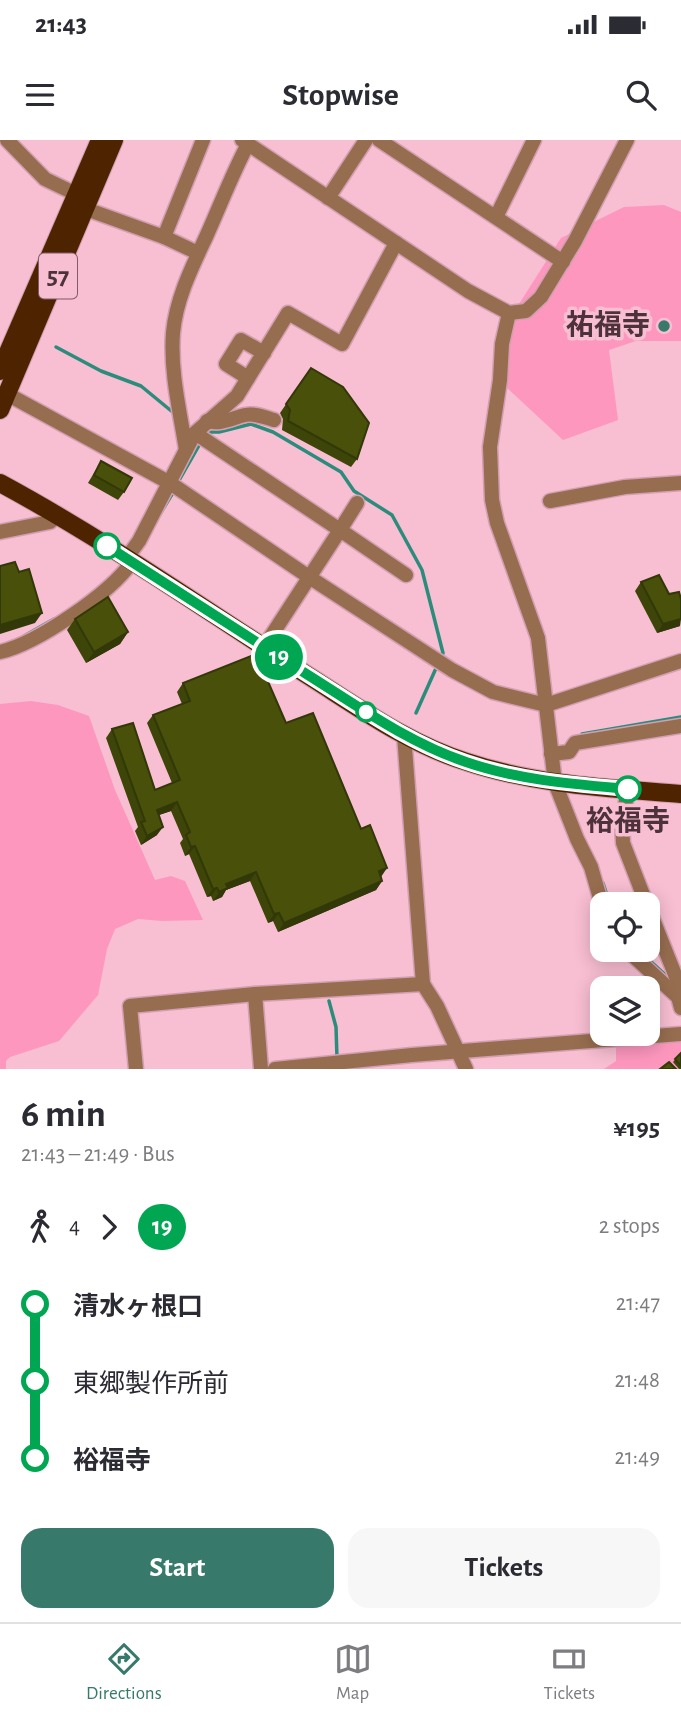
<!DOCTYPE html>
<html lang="en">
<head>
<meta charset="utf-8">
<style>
  :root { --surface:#fff; --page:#f7f7f7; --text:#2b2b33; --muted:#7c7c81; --line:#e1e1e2; --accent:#37796a }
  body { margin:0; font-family:"Alegreya Sans","Noto Sans JP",sans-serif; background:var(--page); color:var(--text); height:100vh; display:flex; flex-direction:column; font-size:26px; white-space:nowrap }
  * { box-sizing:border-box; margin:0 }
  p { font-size:23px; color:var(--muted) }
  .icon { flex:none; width:38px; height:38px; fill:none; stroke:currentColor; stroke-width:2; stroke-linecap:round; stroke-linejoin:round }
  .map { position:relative; height:929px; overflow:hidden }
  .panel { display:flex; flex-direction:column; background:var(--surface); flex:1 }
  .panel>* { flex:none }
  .badge { padding:0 14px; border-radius:23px; font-size:24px; line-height:46px }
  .controls { position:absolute; left:590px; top:752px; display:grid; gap:14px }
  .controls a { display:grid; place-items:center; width:70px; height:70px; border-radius:14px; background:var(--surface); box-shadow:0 4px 18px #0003; font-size:35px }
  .map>.badge { position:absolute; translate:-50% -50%; box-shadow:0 0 0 4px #fff }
  .legs { display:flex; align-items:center; gap:10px; height:77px; padding:0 21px; font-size:23px }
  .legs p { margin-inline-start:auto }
  .summary { display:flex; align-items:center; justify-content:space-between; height:119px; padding:0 21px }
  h1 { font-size:38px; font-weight:600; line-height:52px }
  .action { display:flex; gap:14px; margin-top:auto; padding:14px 21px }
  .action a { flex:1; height:80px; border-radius:21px; background:var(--accent); color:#fff; font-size:28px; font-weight:600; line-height:80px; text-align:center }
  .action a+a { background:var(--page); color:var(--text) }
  ul { padding:0 21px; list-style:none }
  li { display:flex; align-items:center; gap:24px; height:77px; font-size:26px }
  li i { display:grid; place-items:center; width:10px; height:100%; margin:0 9px; background:currentColor }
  li i::after { content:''; width:18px; height:18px; margin:-9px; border:5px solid; border-radius:50%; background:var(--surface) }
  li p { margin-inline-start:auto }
  li:first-child i { background:linear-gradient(#0000 50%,currentColor 0) }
  li:last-child i { background:linear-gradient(currentColor 50%,#0000 0) }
  .status { display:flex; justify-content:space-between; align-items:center; height:49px; padding:0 35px; background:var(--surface); direction:ltr }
  .status svg { height:19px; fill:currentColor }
  header { display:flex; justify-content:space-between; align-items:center; height:91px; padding:0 21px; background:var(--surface); font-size:32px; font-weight:600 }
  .tabs { display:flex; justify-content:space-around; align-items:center; height:98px; border-top:2px solid var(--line); background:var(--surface); font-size:19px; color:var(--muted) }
  .tabs a { display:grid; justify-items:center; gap:4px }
  .tabs .selected { color:var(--accent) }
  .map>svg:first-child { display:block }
  .green { fill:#fe97be }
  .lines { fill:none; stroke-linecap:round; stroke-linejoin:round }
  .stream { stroke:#2c8c7c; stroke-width:3.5 }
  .minor-casing { stroke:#d29fb1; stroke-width:17 }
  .major-casing { stroke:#d29fb1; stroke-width:20 }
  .minor { stroke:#976d4f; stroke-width:14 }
  .major { stroke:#4e2400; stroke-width:18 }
  .wall { fill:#3e4509 }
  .shaded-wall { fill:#323807 }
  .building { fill:#48500a; stroke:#323807; stroke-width:2 }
  .line-1-casing { stroke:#fff; stroke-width:16 }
  .line-1 { stroke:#00a651; stroke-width:10 }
  .poi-dot { fill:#37796a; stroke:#f8bed2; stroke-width:2.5 }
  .stop-1-dot { fill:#fff; stroke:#00a651; stroke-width:3.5 }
  .labels { text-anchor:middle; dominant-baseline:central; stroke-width:7; stroke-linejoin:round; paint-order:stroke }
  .shield { fill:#f8bed2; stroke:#805b68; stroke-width:2 }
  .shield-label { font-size:26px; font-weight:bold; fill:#4d313b }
  .poi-label { font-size:28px; font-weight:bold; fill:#4d313b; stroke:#f8bed2; text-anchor:end }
  .stop-label { font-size:28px; font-weight:bold; fill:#4d313b; stroke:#f8bed2 }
</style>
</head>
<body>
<div class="status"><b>21:43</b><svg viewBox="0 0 49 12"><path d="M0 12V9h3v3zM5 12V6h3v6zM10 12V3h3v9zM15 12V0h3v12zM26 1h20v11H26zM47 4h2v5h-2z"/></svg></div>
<header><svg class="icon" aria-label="menu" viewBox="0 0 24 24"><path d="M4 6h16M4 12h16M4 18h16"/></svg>Stopwise<svg class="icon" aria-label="search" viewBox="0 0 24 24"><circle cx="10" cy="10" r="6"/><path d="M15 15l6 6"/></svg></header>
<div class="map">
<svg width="681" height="929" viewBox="0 0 681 929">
  <rect width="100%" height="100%" fill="#f8bed2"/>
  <g class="green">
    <path d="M664 65 681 72V201H636L609 210 618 280 563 300 505 246 504 219 512 175 561 98 624 67Z"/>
    <path d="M31 561 58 565 89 576 115 650 155 740 171 736 185 741 203 780 162 781 138 779 115 789 107 809 98 855 59 901 10 917 6 921V929H0V564Z"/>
    <path d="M681 899V929H604L616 921V903Z"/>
  </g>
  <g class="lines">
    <g class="stream">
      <path d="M56 207 101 231 141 246 175 274"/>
      <path d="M205 295 208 292H219L251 284 273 292 341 332 354 351 392 375 422 430 443 513 441 519"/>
      <path d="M177 344 201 302"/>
      <path d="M160 374 174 351"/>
      <path d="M24 496 54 479"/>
      <path d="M416 573 437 526"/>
      <path d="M582 594 681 577"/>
      <path d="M603 743 610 765"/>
      <path d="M638 810 670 839"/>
      <path d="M329 861 336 887 337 918"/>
    </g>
    <defs>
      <g id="minor">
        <path d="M7 0 45 39 76 54"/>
        <path d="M242 0 468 151 509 173 526 171 541 157 575 101 627 0"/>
        <path d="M379 0 563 122"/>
        <path d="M248 4C232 34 220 66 206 97 192 127 176 159 173 193 170 231 180 272 186 310L195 293 237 256 288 173 342 204 396 103"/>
        <path d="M328 58 366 0"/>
        <path d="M86 69 164 97 198 113"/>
        <path d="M496 77 534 0"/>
        <path d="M164 97 203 0"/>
        <path d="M509 173 502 204 500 240 490 307 492 360 497 383 538 498 555 643 577 699 591 727 602 765"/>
        <path d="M248 238 226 224 241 200 264 213"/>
        <path d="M7 254 170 343 309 437 452 530 493 552 546 565 681 521"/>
        <path d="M207 281C221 285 232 278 245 275 255 273 264 277 274 280"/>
        <path d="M195 293 340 390 264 507"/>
        <path d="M550 361 625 347 681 343"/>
        <path d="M357 363 340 390 406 435"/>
        <path d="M0 392 50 382 58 374"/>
        <path d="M126 419 139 401 186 310"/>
        <path d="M0 512C38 503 109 454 132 422"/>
        <path d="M404 595 423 844 437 866 466 929"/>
        <path d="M551 614 569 612 575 603 681 586"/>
        <path d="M628 649 622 684 623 703 647 765"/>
        <path d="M648 767 678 842V857"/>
        <path d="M627 810 678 857 681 868"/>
        <path d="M255 854 261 929"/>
        <path d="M136 929 130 866 255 854 423 844"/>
        <path d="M275 929 412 915 681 894"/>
      </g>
      <g id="major">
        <path d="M0 231 100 0"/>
        <path d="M0 270 114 0"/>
        <path d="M0 343C102 398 198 465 296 528 351 562 405 603 467 622 536 645 609 648 681 654"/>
      </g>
    </defs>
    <use href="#minor" class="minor-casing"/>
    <use href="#major" class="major-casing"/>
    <use href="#minor" class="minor"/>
    <use href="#major" class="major"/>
  </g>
  <g class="wall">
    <path d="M311 228 357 319 351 327 282 290 283 279 280 273Z"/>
    <path d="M101 321 124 352 118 360 88 343Z"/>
    <path d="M641 442 680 486 657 493 635 451Z"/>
    <path d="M75 479 128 492 120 504 86 523 67 490Z"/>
    <path d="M183 543 286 583 361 689 382 741 376 750 278 792 273 781 268 783 250 741 226 750 222 757 213 761 211 756 207 757 189 714 185 716 180 703 183 699 171 671 159 675 157 695 141 705 135 691 138 687 106 598 112 589 155 650 172 643 147 583 153 575 182 564 177 552Z"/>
    <path d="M681 913V929H679L673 922Z"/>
  </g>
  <g class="shaded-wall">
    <path d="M42 473 35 483 0 494V485Z"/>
    <path d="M681 479 680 486 657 493 663 484Z"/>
    <path d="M128 492 120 504 86 523 94 512Z"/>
    <path d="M177 662 171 671 150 678 157 670Z"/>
    <path d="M163 687 157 695 141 705 147 696Z"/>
    <path d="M195 706 189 714 185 716 191 707Z"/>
    <path d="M387 728 381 737 379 731Z"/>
    <path d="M256 732 250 741 226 750 222 757 213 761 226 744Z"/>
    <path d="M382 741 376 750 278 792 284 783Z"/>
    <path d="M217 748 211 756 207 757 213 749Z"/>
    <path d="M279 773 273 781 268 783 274 774Z"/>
  </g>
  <g class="building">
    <path d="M311 228 343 247 369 283 357 319 288 281 290 270 286 264Z"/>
    <path d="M101 321 132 338 124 352 94 335Z"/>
    <path d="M15 422 19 432 29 429 42 473 0 485V426Z"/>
    <path d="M659 435 669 454 679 452 681 459V479L663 484 641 442Z"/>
    <path d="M108 457 128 492 94 512 75 479Z"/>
    <path d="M256 514 286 583 313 573 361 689 370 685 387 728 379 731 382 741 284 783 279 773 274 774 256 732 226 744 228 748 219 752 217 748 213 749 195 706 191 707 186 695 190 692 177 662 157 670 163 687 147 696 141 682 145 681 112 589 133 583 155 650 180 640 153 575 190 561 183 543Z"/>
    <path d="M681 913V926L675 919Z"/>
    <path d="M669 922 676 929H660Z"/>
  </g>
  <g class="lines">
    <defs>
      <path id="line-1" d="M107 406C174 449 241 492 308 535 359 567 409 603 466 622 518 640 573 644 628 649"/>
    </defs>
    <use href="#line-1" class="line-1-casing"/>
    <use href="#line-1" class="line-1"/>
  </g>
  <circle class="poi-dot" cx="664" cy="186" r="7"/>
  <g class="stop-1-dot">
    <circle cx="107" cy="406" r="12"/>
    <circle cx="366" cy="572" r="9"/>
    <circle cx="628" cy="649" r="12"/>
  </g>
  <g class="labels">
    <rect class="shield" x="39" y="113.5" width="38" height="45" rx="5"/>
    <g class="shield-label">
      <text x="58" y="136">57</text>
    </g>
    <g class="poi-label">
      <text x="650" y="186">祐福寺</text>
    </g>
    <g class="stop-label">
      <text x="628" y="682">裕福寺</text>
    </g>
  </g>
</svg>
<div class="controls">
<a><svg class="icon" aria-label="locate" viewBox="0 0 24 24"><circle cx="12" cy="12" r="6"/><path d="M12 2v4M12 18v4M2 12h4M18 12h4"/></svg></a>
<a><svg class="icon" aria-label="layers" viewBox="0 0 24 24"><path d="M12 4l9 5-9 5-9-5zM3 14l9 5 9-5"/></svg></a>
</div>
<b class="badge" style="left:279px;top:517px;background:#00a651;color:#fff">19</b>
</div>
<section class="panel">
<div class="summary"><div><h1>6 min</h1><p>21:43 – 21:49 · Bus</p></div><b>¥195</b></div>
<div class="legs"><svg class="icon" aria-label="walk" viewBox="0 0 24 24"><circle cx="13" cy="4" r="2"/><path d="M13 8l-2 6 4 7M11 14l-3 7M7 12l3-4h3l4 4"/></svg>4<svg class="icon" aria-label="forward" viewBox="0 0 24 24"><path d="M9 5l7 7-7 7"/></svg><b class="badge" style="background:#00a651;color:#fff">19</b><p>2 stops</p></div>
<ul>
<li><i style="color:#00a651"></i><b>清水ヶ根口</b><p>21:47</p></li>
<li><i style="color:#00a651"></i><span>東郷製作所前</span><p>21:48</p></li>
<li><i style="color:#00a651"></i><b>裕福寺</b><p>21:49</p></li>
</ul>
<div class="action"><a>Start</a><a>Tickets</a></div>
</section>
<nav class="tabs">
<a class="selected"><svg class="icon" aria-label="directions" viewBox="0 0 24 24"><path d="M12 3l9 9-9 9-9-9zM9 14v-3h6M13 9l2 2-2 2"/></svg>Directions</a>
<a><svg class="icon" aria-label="map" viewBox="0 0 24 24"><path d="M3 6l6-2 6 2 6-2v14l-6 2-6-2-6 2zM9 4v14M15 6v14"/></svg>Map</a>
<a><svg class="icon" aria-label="tickets" viewBox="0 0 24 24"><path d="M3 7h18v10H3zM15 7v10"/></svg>Tickets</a>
</nav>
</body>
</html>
